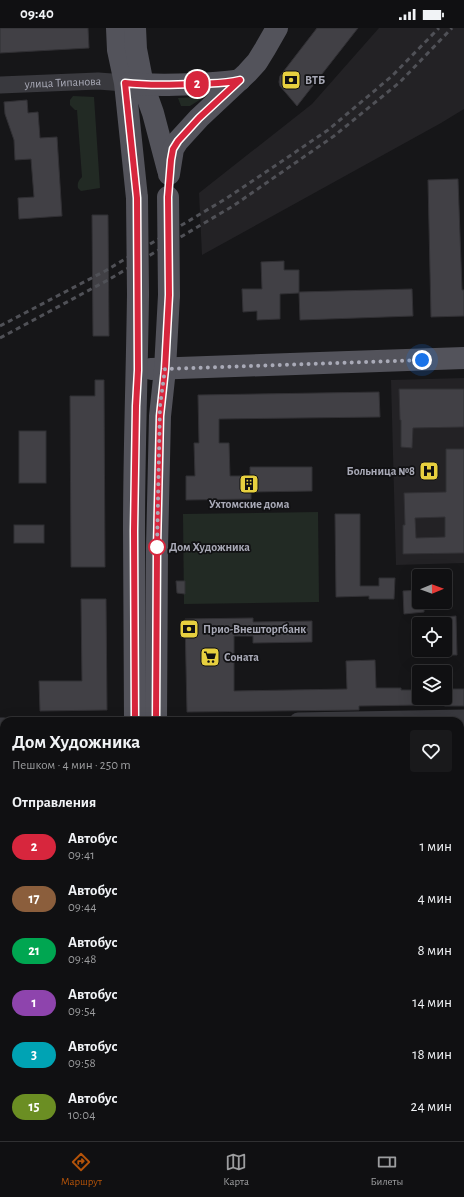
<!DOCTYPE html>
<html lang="ru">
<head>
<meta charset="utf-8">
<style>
  :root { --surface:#101012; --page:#19191b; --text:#f1f3f6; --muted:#9c9d9f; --line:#303032; --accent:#b45309 }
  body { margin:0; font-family:"Alegreya Sans",sans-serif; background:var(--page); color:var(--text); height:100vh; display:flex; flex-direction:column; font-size:15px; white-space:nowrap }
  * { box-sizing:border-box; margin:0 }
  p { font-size:13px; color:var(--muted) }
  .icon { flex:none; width:22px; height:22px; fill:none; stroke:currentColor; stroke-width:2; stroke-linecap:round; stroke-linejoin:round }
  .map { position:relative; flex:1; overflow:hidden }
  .sheet { position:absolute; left:0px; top:689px; width:464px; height:424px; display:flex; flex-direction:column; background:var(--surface); border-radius:12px 12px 0 0; box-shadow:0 4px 16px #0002,0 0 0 1px var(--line) }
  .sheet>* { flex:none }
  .badge { padding:0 8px; border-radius:13px; font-size:14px; line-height:26px }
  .needle { width:26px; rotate:89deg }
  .controls { position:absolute; left:412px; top:541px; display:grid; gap:8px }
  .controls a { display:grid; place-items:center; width:40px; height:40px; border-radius:4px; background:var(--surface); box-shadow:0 4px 16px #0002,0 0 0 1px var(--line); font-size:20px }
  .you { position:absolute; width:20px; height:20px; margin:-10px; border:3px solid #fff; border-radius:50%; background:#1a73e8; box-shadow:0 0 0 6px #1a73e833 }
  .map>.badge { position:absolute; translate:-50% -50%; box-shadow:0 0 0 2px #fff }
  h2 { padding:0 12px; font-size:15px; line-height:36px }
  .round { display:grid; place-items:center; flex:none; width:42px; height:42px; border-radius:4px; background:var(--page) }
  .headline { display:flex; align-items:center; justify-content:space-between; height:68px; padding:0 12px }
  h1 { font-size:19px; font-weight:700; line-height:30px }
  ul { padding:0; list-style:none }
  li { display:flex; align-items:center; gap:12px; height:52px; padding:0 12px }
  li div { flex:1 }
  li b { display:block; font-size:15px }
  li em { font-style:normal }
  li .badge { min-width:44px; font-weight:700; text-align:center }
  .status { display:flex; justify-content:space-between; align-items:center; height:28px; padding:0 20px; background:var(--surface); direction:ltr }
  .status svg { height:11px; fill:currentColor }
  .dock { display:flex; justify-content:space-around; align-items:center; height:56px; border-top:1px solid var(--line); background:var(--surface); font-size:11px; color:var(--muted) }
  .dock a { display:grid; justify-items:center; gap:2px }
  .dock .active { color:var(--accent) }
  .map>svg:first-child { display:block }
  .built { fill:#232225 }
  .green { fill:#222a24 }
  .building { fill:#414045; stroke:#313034; fill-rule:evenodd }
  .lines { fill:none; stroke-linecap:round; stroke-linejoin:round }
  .minor { stroke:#39393e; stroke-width:17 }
  .major { stroke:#53535b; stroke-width:22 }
  .rail { stroke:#505157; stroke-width:3; stroke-dasharray:5 4; stroke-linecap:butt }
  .major-bridge { stroke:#53535b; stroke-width:22 }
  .line-casing { stroke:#fff; stroke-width:9 }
  .line { stroke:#d7263d; stroke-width:6 }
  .walk { stroke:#a9aab7; stroke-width:4; stroke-dasharray:0 7.2 }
  .stop-dot { fill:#fff; stroke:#d7263d; stroke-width:2 }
  .labels { text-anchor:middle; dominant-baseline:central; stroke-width:3.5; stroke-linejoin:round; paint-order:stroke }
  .poi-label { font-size:12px; font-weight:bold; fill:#a9aab7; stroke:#111113; text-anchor:start }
  .street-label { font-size:12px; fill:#a9aab7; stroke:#111113 }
  .stop-label { font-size:12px; font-weight:bold; fill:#a9aab7; stroke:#111113; text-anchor:start }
</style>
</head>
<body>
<div class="status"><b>09:40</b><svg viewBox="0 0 49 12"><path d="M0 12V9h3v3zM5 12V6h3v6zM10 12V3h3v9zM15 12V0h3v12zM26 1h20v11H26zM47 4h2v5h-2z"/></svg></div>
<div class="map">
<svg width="464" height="1113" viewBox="0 0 464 1113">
  <rect width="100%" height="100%" fill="#161618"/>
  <g class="built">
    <path d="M379 0H464V81L441 95 202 227 199 165 312 76Z"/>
    <path d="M464 350V535L396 537 391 352Z"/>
  </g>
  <g class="green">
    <path d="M73 68 94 69 100 160 81 163 78 160C77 155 79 152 82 149L77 82H75L70 77V72Z"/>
    <path d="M200 69 201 70V71L190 78H181L178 70Z"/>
    <path d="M318 484 319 574 184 576 183 486Z"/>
  </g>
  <g class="building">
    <path d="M0 0H88L89 20 0 25Z"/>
    <path d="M317 0H358L297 78 280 58 279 54 280 48Z"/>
    <path d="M27 72 28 85 38 84 40 110 57 109 62 188 19 191 18 170 34 169 31 131 15 132 14 112 5 86 4 74Z"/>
    <path d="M458 151 462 262H464V288L431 289 428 152Z"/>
    <path d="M92 187H108L109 308H93Z"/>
    <path d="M284 233V242H299V265L280 266V291L257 292V283L243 284 242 261H262L261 234Z"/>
    <path d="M412 261 413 288 300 292 299 264Z"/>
    <path d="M95 352H104L105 539H71L70 368H95Z"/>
    <path d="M399 361H464V399L413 400 412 420 401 419V392H400Z"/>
    <path d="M379 364 380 389 219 391V415H229L230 448H250V439H312V463L251 464V471L186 472V448H195L194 415H199L198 367Z"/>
    <rect x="19" y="403" width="27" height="52"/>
    <path d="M446 421H464V525L403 526V497H405L404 465 446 464ZM445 489V509L416 510 415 490Z"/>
    <path d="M335 486H360V558H379V550H395L394 571H369V568L336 569Z"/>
    <rect x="14" y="497" width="30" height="18"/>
    <path d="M176 553H185V566L177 565Z"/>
    <path d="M419 562V574H424V584L404 586 403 563Z"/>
    <path d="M81 571H106L107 682 40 683 39 653H82Z"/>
    <path d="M456 588 457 627H445V589Z"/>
    <path d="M253 590V594L312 593V614L253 615V608H234V663L347 661 346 633 375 632 376 660H401V662H419V677L359 678V682L187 684 185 591Z"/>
    <rect x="445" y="661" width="19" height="17"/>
  </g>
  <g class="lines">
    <g class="minor">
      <path id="s1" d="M0 57 98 53 125 55"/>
      <path d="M298 693 464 690"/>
      <path d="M0 698H4"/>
      <path d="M460 1040H464"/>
      <path d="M0 1049 4 1048"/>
    </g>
    <g class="major">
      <path d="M117 0 118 22 125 55 137 170"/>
      <path d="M135 0 136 21 143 57 153 85 168 142"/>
      <path d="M129 55C152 58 173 57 196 56 211 55 225 55 240 52"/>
      <path d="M169 146 173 121 178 113 199 90 247 45 257 34 265 21 277 0"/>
      <path d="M151 341 464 330"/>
      <path d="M135 693C135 629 134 566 134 502 134 424 137 345 138 266"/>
      <path d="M156 693 157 520 160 388 165 341 169 267"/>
      <path d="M136 1113V1109"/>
      <path d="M155 1113V1109"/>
    </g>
    <g class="rail">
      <path d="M0 298 105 243 227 170 257 150 328 102 392 48 439 0"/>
      <path d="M0 310 108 252 233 178 334 108 400 54 452 0"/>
    </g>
    <g class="major-bridge">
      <path d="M168 169 169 267"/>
      <path d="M137 170 138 266"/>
    </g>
  </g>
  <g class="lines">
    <defs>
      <path id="line" d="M135 693 134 503 136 378 138 342 137 170 125 55C149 58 172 57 196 56 212 55 224 56 240 52L199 90 178 113 173 121 171 132 168 169 169 267 165 341 160 388 157 520 156 693"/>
    </defs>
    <use href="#line" class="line-casing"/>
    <use href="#line" class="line"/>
    <path class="walk" d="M157 519V520L160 378 165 341 422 332"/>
  </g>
  <defs>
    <symbol id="bank-square" viewBox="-11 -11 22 22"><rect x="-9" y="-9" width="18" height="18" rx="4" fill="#e7d03f" stroke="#111113"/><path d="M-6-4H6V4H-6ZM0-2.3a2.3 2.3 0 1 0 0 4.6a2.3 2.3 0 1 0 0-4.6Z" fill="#111"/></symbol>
    <symbol id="hospital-square" viewBox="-11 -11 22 22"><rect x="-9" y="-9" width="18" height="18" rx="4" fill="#e7d03f" stroke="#111113"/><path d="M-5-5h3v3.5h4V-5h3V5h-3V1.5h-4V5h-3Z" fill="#111"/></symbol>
    <symbol id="building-square" viewBox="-11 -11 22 22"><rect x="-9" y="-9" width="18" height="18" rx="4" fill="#e7d03f" stroke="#111113"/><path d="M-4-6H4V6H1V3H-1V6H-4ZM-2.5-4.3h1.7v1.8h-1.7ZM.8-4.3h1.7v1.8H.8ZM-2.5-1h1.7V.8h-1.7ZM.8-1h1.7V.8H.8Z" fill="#111"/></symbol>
    <symbol id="supermarket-square" viewBox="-11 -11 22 22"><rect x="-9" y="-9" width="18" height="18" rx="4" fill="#e7d03f" stroke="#111113"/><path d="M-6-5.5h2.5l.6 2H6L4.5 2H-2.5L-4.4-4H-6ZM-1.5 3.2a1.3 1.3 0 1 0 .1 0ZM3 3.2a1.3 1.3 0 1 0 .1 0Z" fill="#111"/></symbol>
  </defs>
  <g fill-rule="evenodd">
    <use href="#bank-square" x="280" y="41" width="22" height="22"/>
    <use href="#hospital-square" x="418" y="432" width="22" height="22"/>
    <use href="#building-square" x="238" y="445" width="22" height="22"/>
    <use href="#bank-square" x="178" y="590" width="22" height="22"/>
    <use href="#supermarket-square" x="199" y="618" width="22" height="22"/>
  </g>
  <circle class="stop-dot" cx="157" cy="519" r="8"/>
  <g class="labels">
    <g class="poi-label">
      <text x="305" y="52">ВТБ</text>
      <text x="415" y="443" text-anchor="end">Больница №8</text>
      <text x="249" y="476" text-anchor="middle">Ухтомские дома</text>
      <text x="203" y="601">Прио-Внешторгбанк</text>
      <text x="224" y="629">Соната</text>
    </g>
    <g class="street-label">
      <text stroke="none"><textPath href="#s1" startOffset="63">улица Типанова</textPath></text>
    </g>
    <g class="stop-label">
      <text x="169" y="519">Дом Художника</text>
    </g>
  </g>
</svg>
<div class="controls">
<a><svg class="needle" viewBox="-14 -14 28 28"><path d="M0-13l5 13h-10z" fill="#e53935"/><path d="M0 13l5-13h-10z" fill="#9c9d9f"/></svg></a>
<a><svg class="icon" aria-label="locate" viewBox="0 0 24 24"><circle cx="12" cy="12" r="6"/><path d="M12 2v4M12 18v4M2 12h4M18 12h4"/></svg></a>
<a><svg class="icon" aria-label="layers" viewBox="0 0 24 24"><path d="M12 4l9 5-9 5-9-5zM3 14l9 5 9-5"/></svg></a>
</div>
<div class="you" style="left:422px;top:332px"></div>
<b class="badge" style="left:197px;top:56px;background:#d7263d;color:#fff">2</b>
<section class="sheet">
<div class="headline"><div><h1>Дом Художника</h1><p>Пешком · 4 мин · 250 m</p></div><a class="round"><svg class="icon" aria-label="heart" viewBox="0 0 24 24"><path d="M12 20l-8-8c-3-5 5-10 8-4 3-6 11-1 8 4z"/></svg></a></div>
<h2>Отправления</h2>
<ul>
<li><span class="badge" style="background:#d7263d;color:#fff">2</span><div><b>Автобус</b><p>09:41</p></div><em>1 мин</em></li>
<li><span class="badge" style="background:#8b5e3c;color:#fff">17</span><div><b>Автобус</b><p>09:44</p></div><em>4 мин</em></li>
<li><span class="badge" style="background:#00a651;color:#fff">21</span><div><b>Автобус</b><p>09:48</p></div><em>8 мин</em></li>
<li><span class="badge" style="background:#8e44ad;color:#fff">1</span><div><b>Автобус</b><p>09:54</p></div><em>14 мин</em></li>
<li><span class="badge" style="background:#00a3b4;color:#fff">3</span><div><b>Автобус</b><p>09:58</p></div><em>18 мин</em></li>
<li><span class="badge" style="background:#6b8e23;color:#fff">15</span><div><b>Автобус</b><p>10:04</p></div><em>24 мин</em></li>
</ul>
</section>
</div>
<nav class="dock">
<a class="active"><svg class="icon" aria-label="directions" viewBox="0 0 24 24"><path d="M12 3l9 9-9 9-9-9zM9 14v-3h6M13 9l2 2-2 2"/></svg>Маршрут</a>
<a><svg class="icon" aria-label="map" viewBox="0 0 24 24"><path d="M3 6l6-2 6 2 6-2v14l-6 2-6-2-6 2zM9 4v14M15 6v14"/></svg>Карта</a>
<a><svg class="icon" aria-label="tickets" viewBox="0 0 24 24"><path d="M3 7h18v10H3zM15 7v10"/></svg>Билеты</a>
</nav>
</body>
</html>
